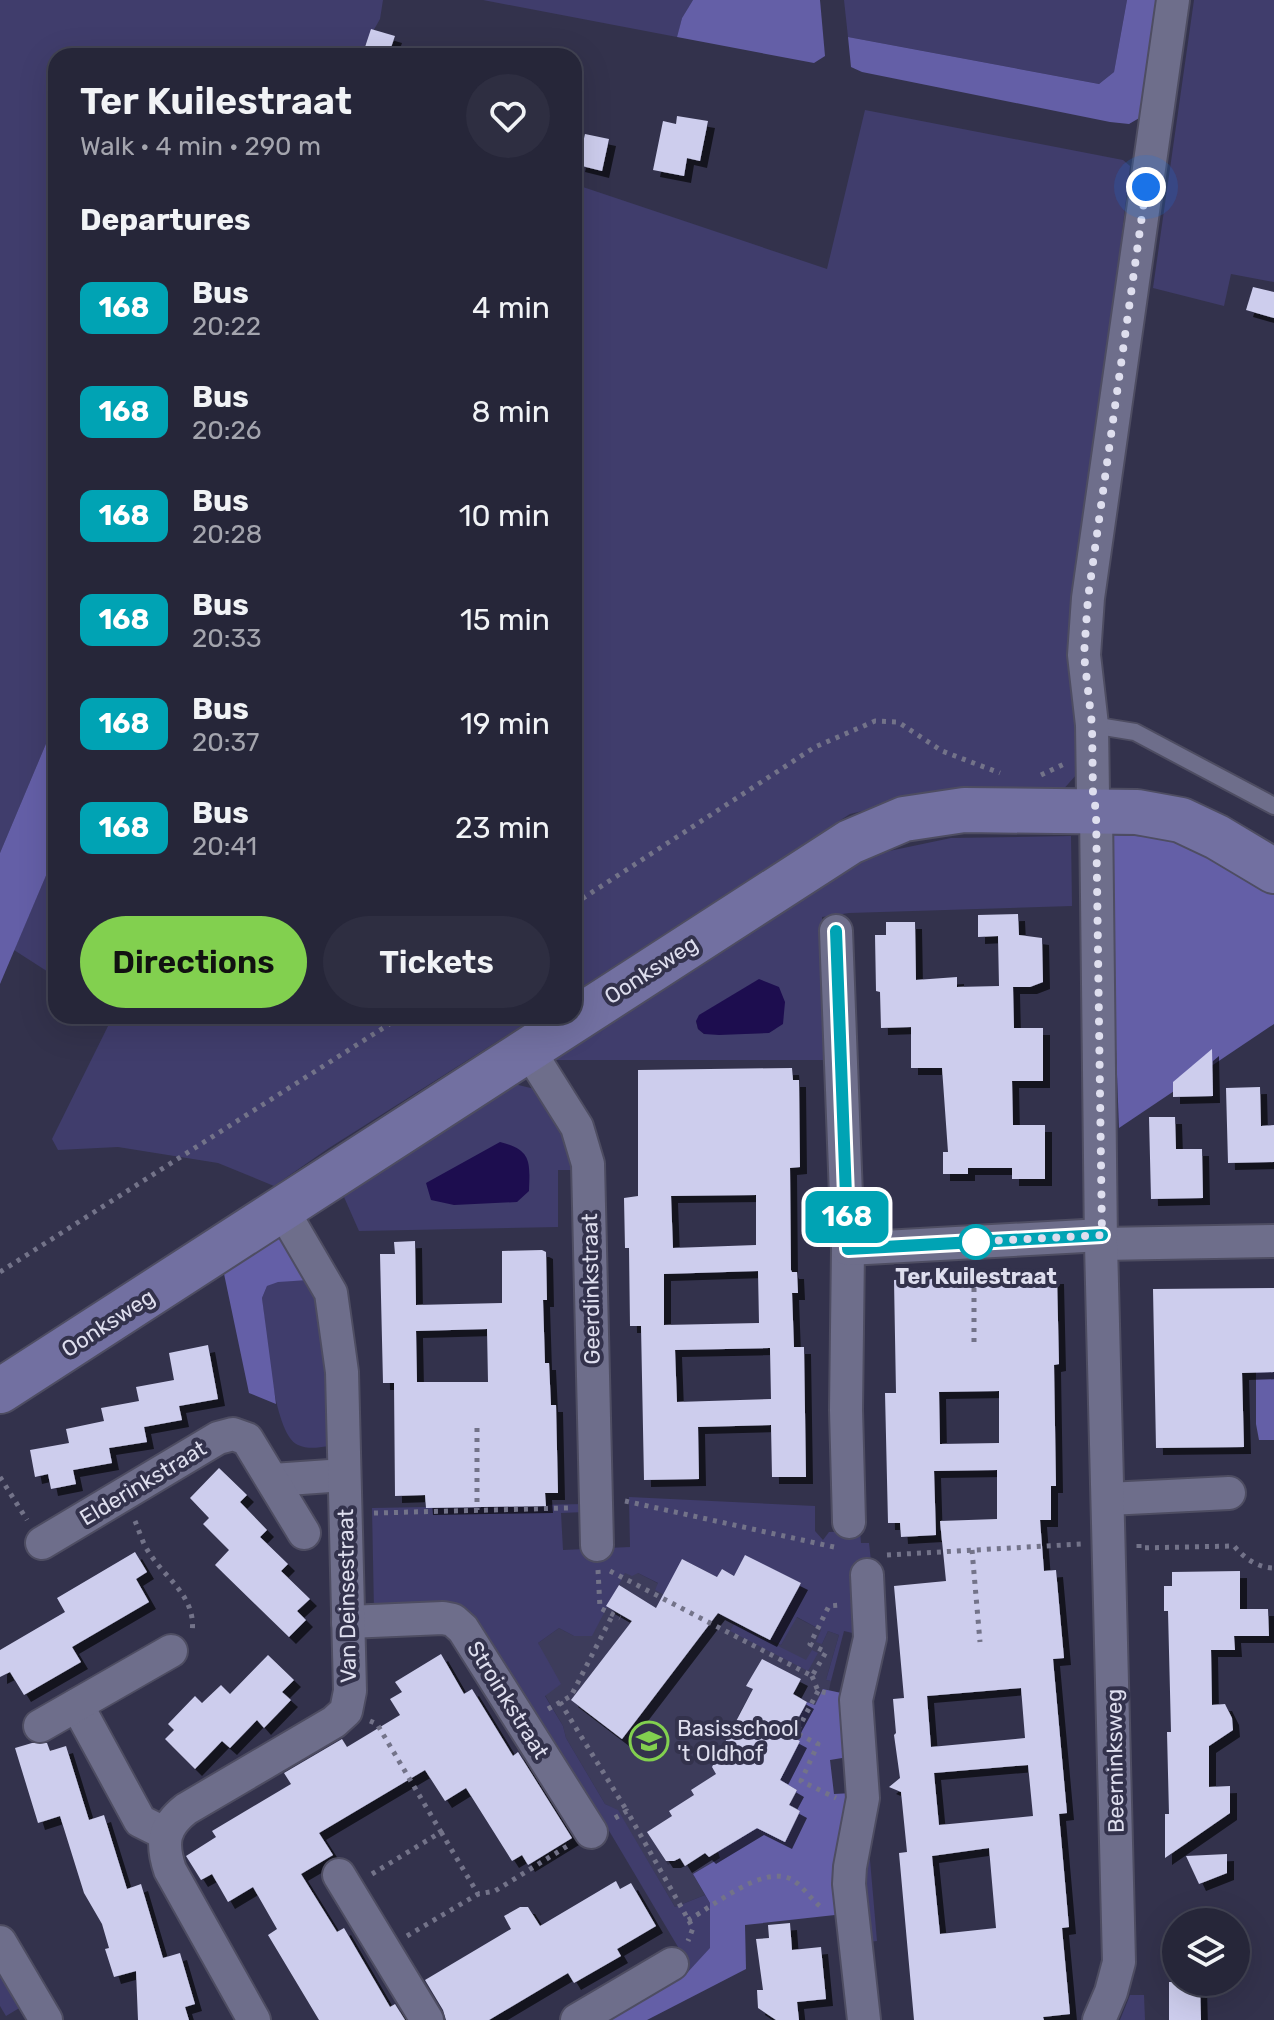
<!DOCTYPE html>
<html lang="en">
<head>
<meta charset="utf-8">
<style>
  :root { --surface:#262639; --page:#2e2e41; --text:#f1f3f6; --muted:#a4a5ae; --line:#424353; --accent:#82d04f }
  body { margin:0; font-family:Rubik,sans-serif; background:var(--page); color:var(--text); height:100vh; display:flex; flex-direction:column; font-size:30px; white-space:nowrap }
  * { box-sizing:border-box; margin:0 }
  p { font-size:26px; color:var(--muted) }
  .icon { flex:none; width:44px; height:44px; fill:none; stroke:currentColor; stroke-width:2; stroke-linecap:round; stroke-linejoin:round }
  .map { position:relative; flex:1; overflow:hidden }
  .sheet { position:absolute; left:48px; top:48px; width:534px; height:976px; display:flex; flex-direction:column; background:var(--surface); border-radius:24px; box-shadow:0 8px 32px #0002,0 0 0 2px var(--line) }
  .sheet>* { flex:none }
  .badge { padding:0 16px; border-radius:12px; font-size:28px; line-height:52px }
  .tools { position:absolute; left:1162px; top:1908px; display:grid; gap:16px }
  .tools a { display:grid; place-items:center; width:88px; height:88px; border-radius:50%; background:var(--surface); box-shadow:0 8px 32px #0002,0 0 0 2px var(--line); font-size:40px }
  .you { position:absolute; width:40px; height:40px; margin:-20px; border:6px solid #fff; border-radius:50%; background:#1a73e8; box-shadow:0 0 0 12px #1a73e833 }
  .map>.badge { position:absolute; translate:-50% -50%; box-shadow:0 0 0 4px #fff }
  h2 { padding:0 32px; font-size:30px; line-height:72px }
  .round { display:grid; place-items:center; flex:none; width:84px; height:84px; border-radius:42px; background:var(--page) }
  .overview { display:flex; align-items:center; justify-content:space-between; height:136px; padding:0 32px }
  h1 { font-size:38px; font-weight:600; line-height:60px }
  .cta { display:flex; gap:16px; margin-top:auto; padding:16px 32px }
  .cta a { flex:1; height:92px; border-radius:48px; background:var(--accent); color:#111; font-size:32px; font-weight:600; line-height:92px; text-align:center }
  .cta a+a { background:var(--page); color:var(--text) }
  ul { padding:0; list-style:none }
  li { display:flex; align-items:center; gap:24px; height:104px; padding:0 32px }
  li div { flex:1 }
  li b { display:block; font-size:30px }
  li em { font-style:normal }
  li .badge { min-width:88px; font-weight:700; text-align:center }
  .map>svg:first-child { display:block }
  .built { fill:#3d3c5b }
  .green { fill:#403d6c; fill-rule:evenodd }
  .forest { fill:#645fa7 }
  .water { fill:#1d0d4f }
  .building { fill:#cdcded; fill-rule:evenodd; filter:url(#shadow) }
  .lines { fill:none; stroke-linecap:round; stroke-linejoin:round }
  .service-casing { stroke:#4e4d62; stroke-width:20 }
  .minor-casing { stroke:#4e4d62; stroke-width:36 }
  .secondary-casing { stroke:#4e4d62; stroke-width:48 }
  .path { stroke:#737389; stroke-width:5; stroke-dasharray:4 6; stroke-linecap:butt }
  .service { stroke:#6e6e8b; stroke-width:16 }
  .minor { stroke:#6e6e8b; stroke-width:32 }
  .secondary { stroke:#7270a1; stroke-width:44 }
  .line-casing { stroke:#fff; stroke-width:18 }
  .line { stroke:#00a3b4; stroke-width:12 }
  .walk { stroke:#dedeee; stroke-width:8; stroke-dasharray:0 14.4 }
  .stop-dot { fill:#fff; stroke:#00a3b4; stroke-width:4 }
  .labels { text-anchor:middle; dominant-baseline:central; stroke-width:8; stroke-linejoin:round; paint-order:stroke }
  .street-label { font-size:22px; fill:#dedeee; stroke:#33324c }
  .stop-label { font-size:22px; font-weight:bold; fill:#dedeee; stroke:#33324c }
  .poi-label { font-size:22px; fill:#dedeee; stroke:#33324c; text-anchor:start }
</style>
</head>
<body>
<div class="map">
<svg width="1274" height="2020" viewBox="0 0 1274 2020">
  <defs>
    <filter id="shadow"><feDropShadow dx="7" dy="7" stdDeviation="0" flood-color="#0009"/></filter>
  </defs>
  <rect width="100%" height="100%" fill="#33324c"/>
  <path class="built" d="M625 1572 638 1573 659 1584 655 1590 707 1597 737 1622 781 1645 796 1617 821 1630 822 1644 828 1631 839 1635 826 1680 831 1681 829 1690 823 1689 815 1706 793 1694 801 1679 762 1659 747 1686 753 1689 739 1714 717 1774 691 1790 694 1795 672 1816 648 1832 668 1865 680 1858 685 1865 705 1853 709 1857 718 1852 721 1857 693 1874 705 1895 675 1907 618 1811 605 1804 566 1738 563 1726 545 1695 538 1643 559 1628 574 1636 606 1606Z"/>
  <g class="green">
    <path d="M0 0H383L380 19 359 56H56V720L0 853Z"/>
    <path d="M483 0H693L682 18 677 37Z"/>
    <path d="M844 0H1127L1114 72 1099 84 848 37Z"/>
    <path d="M1194 0H1274V282L1231 274 1224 306 1153 288Z"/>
    <path d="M865 110 1123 160 1130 166 1078 601 1077 774 1060 793H937L850 814 574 992V184L827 269Z"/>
    <path d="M1071 836 1072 906 849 913 822 917 824 1060H548L790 902 875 854 951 838ZM696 1021 775 1029 768 1033 704 1034 698 1029Z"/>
    <path d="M56 852V977L14 950Z"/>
    <path d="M113 1016H537L329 1148 274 1186 218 1163 118 1147 58 1150 52 1139Z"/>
    <path d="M506 1082 543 1091 576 1149 578 1170H558V1227L359 1231 340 1188Z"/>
    <path d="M309 1280 329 1331 341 1443C328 1446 311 1451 298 1445 272 1433 266 1327 262 1298L267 1286 278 1281Z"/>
    <path d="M629 1497 815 1506V1531L823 1540 829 1532 860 1531 861 1543H869L871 1561 857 1563 864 1626 861 1635 844 1631 831 1681 826 1680 839 1635 828 1631 822 1644 816 1642 821 1630 797 1617 781 1645 770 1640 801 1583 745 1556 734 1576 722 1569 717 1577 682 1559 699 1612 655 1590 658 1583 638 1573 632 1576 625 1573 592 1636H574L559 1628 538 1643 561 1684 545 1696 563 1726 566 1738 605 1804 618 1810 675 1907 705 1895 710 1903 711 1948 686 1974 673 1953 678 1947 608 1829 485 1633 374 1611 372 1508 585 1504V1512L561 1513 563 1550 630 1547Z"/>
    <path d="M734 1624 806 1660 812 1650 818 1653 808 1671 730 1631Z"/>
    <path d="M862 1860H870L877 1941 868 1942Z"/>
    <path d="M0 1966 26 2004 6 2016 0 2006Z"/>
    <path d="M1130 1995H1144L1145 2020H1120Z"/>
  </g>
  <g class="forest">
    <path d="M693 0H820L825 56 814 63 677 37 682 18Z"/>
    <path d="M1127 0H1158L1141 117 1129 124 1110 122 862 72 851 67 848 37 1099 84 1114 72Z"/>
    <path d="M56 720V852L0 984V853Z"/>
    <path d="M1108 835 1186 838 1274 883V1024L1119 1128Z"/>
    <path d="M285 1231 309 1280 278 1282 267 1286 262 1298 276 1404 249 1393 223 1269Z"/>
    <path d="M1274 1365V1440H1259L1256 1424V1370Z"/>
    <path d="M823 1689 846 1694 848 1757 830 1760 834 1794 852 1793 834 1893 835 1915 745 1925 746 1969 647 2020H608L686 1974 710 1948V1903L693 1874 720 1858 718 1852 737 1839 750 1824 785 1841 800 1811 789 1805 797 1790 779 1780 800 1741 789 1735 807 1702 815 1705Z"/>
  </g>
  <g class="water">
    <path d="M759 979 779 987 785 1002 783 1024 769 1033 719 1035 704 1034 698 1029 696 1021 699 1015Z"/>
    <path d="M500 1142C532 1150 530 1162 529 1191L517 1202 454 1205 431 1200 426 1183Z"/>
  </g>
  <g class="building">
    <path d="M371 29 395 36 388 56H362Z"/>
    <path d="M677 116 708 121 700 161 687 158 684 176 653 170 663 121 676 124Z"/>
    <path d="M585 134 609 139 602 171 578 165Z"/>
    <path d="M1253 287 1274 292V318L1246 310Z"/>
    <path d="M1018 914 1019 935 1042 938 1043 982 1030 987H1013L1014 1028H1043V1081H1012L1013 1125H1045V1179H1012V1168H968V1174H943V1152H948L942 1068H911V1027L881 1028 880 992 876 991 875 935H886V922H915L916 980 957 977V987L999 986 998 936 978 937V915Z"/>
    <path d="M1212 1049 1213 1096 1173 1097V1082Z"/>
    <path d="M792 1068 793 1080H799L800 1167 790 1168 791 1270 792 1272H797L798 1293H792L794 1347H804L806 1477H772L771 1425 698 1427 699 1479 644 1480 641 1326H630L629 1248H625L624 1198 638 1196V1070ZM756 1195V1245L673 1248 671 1196ZM758 1271 759 1323 664 1325V1274ZM770 1348 771 1399 677 1402 675 1350Z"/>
    <path d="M1260 1087 1261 1126 1274 1125V1162L1228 1163 1226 1088Z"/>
    <path d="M1149 1117H1175L1176 1149H1202L1203 1198 1151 1199Z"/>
    <path d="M415 1241 416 1305 502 1303V1251L542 1250 546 1252 547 1300H543L545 1363H549L551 1405H556L558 1493H545L546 1506 426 1508 425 1495 395 1496 394 1383H383L380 1254H395L394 1242ZM487 1329 488 1382H417L416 1331Z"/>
    <path d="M990 1275 991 1278 1057 1277 1059 1364 1054 1365 1056 1486H1051V1520H1040L1044 1571 1056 1570 1064 1658 1053 1659 1067 1813 1059 1814 1069 1927 1062 1928 1070 2014 1043 2017 1044 2020H914L899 1853 907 1852 901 1792 889 1787 900 1778 894 1735 896 1733 893 1699 904 1698 894 1586 946 1581 940 1521 997 1519V1470L934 1471 936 1535 901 1537 900 1523H888L885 1393H896L894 1280ZM999 1391V1443L940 1444 939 1392ZM1021 1688 1025 1738 931 1747 927 1696ZM1028 1765 1033 1816 939 1825 934 1773ZM989 1848 996 1928 940 1934 932 1856Z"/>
    <path d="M1274 1288V1372L1242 1373 1244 1447 1156 1448 1153 1289Z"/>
    <path d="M208 1345 218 1399 179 1406 182 1420 144 1427 147 1442 109 1448 112 1463 73 1470 76 1484 51 1489 48 1474 35 1477 30 1450 69 1443 66 1429 104 1421 101 1408 139 1401 136 1387 174 1380 169 1353Z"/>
    <path d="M219 1468 247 1495 240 1502 267 1530 260 1537 288 1564 281 1571 310 1599 297 1611 306 1620 289 1637 215 1565 229 1550 203 1524 209 1518 190 1498Z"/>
    <path d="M135 1552 147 1572 136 1579 149 1602 72 1647 81 1662 24 1695 10 1672 0 1677V1650L65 1612 57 1598Z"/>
    <path d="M745 1555 801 1583 770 1640 718 1613 622 1739 571 1700 632 1621 606 1606 619 1585 656 1608 682 1559 717 1577 722 1569 734 1576Z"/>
    <path d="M1240 1571V1609H1268L1269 1636H1234L1235 1650H1211L1212 1705 1225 1704 1232 1718 1233 1730 1209 1746V1787L1230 1786V1813L1165 1858V1814H1169L1167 1732H1171L1168 1611H1164V1586H1172V1572Z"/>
    <path d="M441 1654 464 1694 472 1689 513 1756 518 1752 572 1838 528 1865 522 1855 512 1861 466 1788 445 1801 425 1770 319 1833 333 1855 301 1874 337 1932 344 1928 390 2007 395 2004 405 2020H319L268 1935 277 1929 253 1887 228 1902 212 1874 201 1880 186 1856 216 1837 212 1831 291 1784 284 1773 342 1739 347 1747 400 1715 390 1699 402 1692 395 1682Z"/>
    <path d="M268 1655 294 1680 282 1692 291 1700 264 1728 257 1720 230 1748 222 1741 195 1769 165 1739 174 1730 168 1724 195 1696 202 1703 221 1685 230 1694Z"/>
    <path d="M762 1659 801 1679 793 1694 807 1702 789 1735 800 1741 780 1780 797 1790 789 1805 800 1811 785 1842 757 1828 709 1857 705 1853 685 1866 680 1858 674 1861H666L647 1832 672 1816 669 1811 694 1795 691 1790 716 1774 712 1767 753 1689 746 1686Z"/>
    <path d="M32 1743H47L50 1751 66 1746 89 1820 104 1815 127 1889 141 1884 163 1958 180 1953 195 2004 185 2007 189 2020H138L136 1971 114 1977 105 1949 109 1948 102 1924 84 1893 60 1816 38 1823 15 1748Z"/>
    <path d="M1227 1854V1873L1199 1884 1186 1856Z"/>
    <path d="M616 1881 620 1889 631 1883 656 1926 617 1949 621 1956 574 1983 568 1973 489 2020H446L443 2010 425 1980 511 1929 504 1916 520 1907H528L540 1926Z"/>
    <path d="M790 1923 792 1950 821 1947 826 1999 797 2002 799 2020H776L758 2008 757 1990H763L756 1939 769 1938 768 1925Z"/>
    <path d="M1169 1982H1200L1201 2020H1169Z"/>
  </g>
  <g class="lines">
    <defs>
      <path id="service" d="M1092 725 1135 732 1274 806"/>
      <g id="minor">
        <path d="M836 931 848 1249 846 1410 849 1522"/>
        <path d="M528 1049 577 1127 588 1164 597 1545"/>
        <path d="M1101 1244 1274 1241"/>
        <path d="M848 1249 1102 1235"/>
        <path d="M273 1480 344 1475"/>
        <path d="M1108 1499 1229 1493"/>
        <path d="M42 1543 218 1438 233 1434 247 1439 304 1533"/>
        <path d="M348 1622 443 1618 453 1620 463 1629 591 1832"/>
        <path d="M77 1705 140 1821 164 1833"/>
        <path d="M40 1726 171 1651"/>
        <path d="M339 1875 427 2020"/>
        <path d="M0 1942 46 2020"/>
        <path d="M254 2020 170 1870C161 1843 163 1827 186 1809L334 1722 346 1711 350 1691 342 1372 331 1293 282 1209"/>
        <path d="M577 2020 672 1964"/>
        <path d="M864 2020 849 1884 850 1867 863 1798 856 1700 870 1638 867 1575"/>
        <path d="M1099 2020 1111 1992 1119 1962 1101 1244 1096 810 1093 795 1092 725 1084 655 1088 598 1173 0"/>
      </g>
      <path id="secondary" d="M0 1391 850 842 904 819 964 810 1137 812 1181 820 1217 837 1274 871"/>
    </defs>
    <use href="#service" class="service-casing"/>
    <use href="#minor" class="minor-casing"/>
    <use href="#secondary" class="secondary-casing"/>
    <g class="path">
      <path d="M1041 775 1064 764"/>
      <path d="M574 904 815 747 875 721 898 722 942 751 1000 773"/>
      <path d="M974 1268V1343"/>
      <path d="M0 1272 402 1016"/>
      <path d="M477 1428V1510"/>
      <path d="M0 1477 27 1520"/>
      <path d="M625 1501 834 1547"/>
      <path d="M374 1513 568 1508"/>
      <path d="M135 1521C139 1530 142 1542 148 1551 165 1579 197 1596 192 1633"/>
      <path d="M1139 1544V1548L1234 1546C1244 1558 1258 1568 1274 1568"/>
      <path d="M972 1550 980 1642"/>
      <path d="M887 1555 1081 1544"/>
      <path d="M598 1570 600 1608 620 1618"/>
      <path d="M610 1571 812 1676 826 1652 810 1644 829 1606 840 1605"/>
      <path d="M812 1676 818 1691 831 1694"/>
      <path d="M818 1691 796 1733 818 1744 801 1781 836 1798"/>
      <path d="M560 1702 627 1811"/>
      <path d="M548 1709 571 1696 613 1614"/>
      <path d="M370 1721 377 1724 441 1832 372 1874"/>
      <path d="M615 1818 627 1811 693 1928 688 1941"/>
      <path d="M441 1832 478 1894 495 1891 569 1845"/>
      <path d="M688 1920C714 1906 762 1865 791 1879 804 1886 811 1901 824 1909"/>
      <path d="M407 1936 478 1894"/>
    </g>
    <use href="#service" class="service"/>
    <use href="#minor" class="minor"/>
    <use href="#secondary" class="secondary"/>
  </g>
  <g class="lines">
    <defs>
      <path id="line" d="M836 931 848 1249 1102 1235"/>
    </defs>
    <use href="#line" class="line-casing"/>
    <use href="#line" class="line"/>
    <path class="walk" d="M976 1242H973L1102 1235 1096 810 1093 795 1092 725 1084 655 1088 598 1146 187"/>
  </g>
  <defs>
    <symbol id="school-ring" viewBox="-11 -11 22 22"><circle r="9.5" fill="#33324c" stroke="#82d04f" stroke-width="1.5"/><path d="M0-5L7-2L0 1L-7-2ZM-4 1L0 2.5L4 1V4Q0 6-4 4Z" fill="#82d04f"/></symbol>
  </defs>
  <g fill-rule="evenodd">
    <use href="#school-ring" x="627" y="1719" width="44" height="44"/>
  </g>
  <circle class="stop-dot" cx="976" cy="1242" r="16"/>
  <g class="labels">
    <g class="street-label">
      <text transform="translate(651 970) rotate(-33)">Oonksweg</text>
      <text transform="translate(591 1289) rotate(-91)">Geerdinkstraat</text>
      <text transform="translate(108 1323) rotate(-33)">Oonksweg</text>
      <text transform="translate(143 1483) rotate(-31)">Elderinkstraat</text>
      <text transform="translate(347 1596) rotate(-91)">Van Deinsestraat</text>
      <text transform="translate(508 1700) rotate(58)">Stroinkstraat</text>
      <text transform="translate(1115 1761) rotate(-91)">Beerninksweg</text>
    </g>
    <g class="stop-label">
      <text x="976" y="1276">Ter Kuilestraat</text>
    </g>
    <g class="poi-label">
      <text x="677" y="1728">Basisschool<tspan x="677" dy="25">'t Oldhof</tspan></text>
    </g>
  </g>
</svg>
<div class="tools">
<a><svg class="icon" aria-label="layers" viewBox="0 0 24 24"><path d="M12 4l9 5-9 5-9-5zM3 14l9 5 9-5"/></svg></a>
</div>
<div class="you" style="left:1146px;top:187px"></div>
<b class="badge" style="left:847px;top:1217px;background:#00a3b4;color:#fff">168</b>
<section class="sheet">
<div class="overview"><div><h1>Ter Kuilestraat</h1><p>Walk · 4 min · 290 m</p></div><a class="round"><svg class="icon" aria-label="heart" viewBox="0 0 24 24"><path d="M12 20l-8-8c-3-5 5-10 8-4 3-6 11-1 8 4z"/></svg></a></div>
<h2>Departures</h2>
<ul>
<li><span class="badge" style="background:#00a3b4;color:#fff">168</span><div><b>Bus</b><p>20:22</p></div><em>4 min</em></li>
<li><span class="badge" style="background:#00a3b4;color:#fff">168</span><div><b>Bus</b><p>20:26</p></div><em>8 min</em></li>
<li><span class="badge" style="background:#00a3b4;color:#fff">168</span><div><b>Bus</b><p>20:28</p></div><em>10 min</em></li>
<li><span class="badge" style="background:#00a3b4;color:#fff">168</span><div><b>Bus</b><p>20:33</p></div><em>15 min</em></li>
<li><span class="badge" style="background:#00a3b4;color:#fff">168</span><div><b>Bus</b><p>20:37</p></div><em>19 min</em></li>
<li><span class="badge" style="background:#00a3b4;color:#fff">168</span><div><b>Bus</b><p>20:41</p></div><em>23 min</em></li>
</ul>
<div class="cta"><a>Directions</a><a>Tickets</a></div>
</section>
</div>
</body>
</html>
